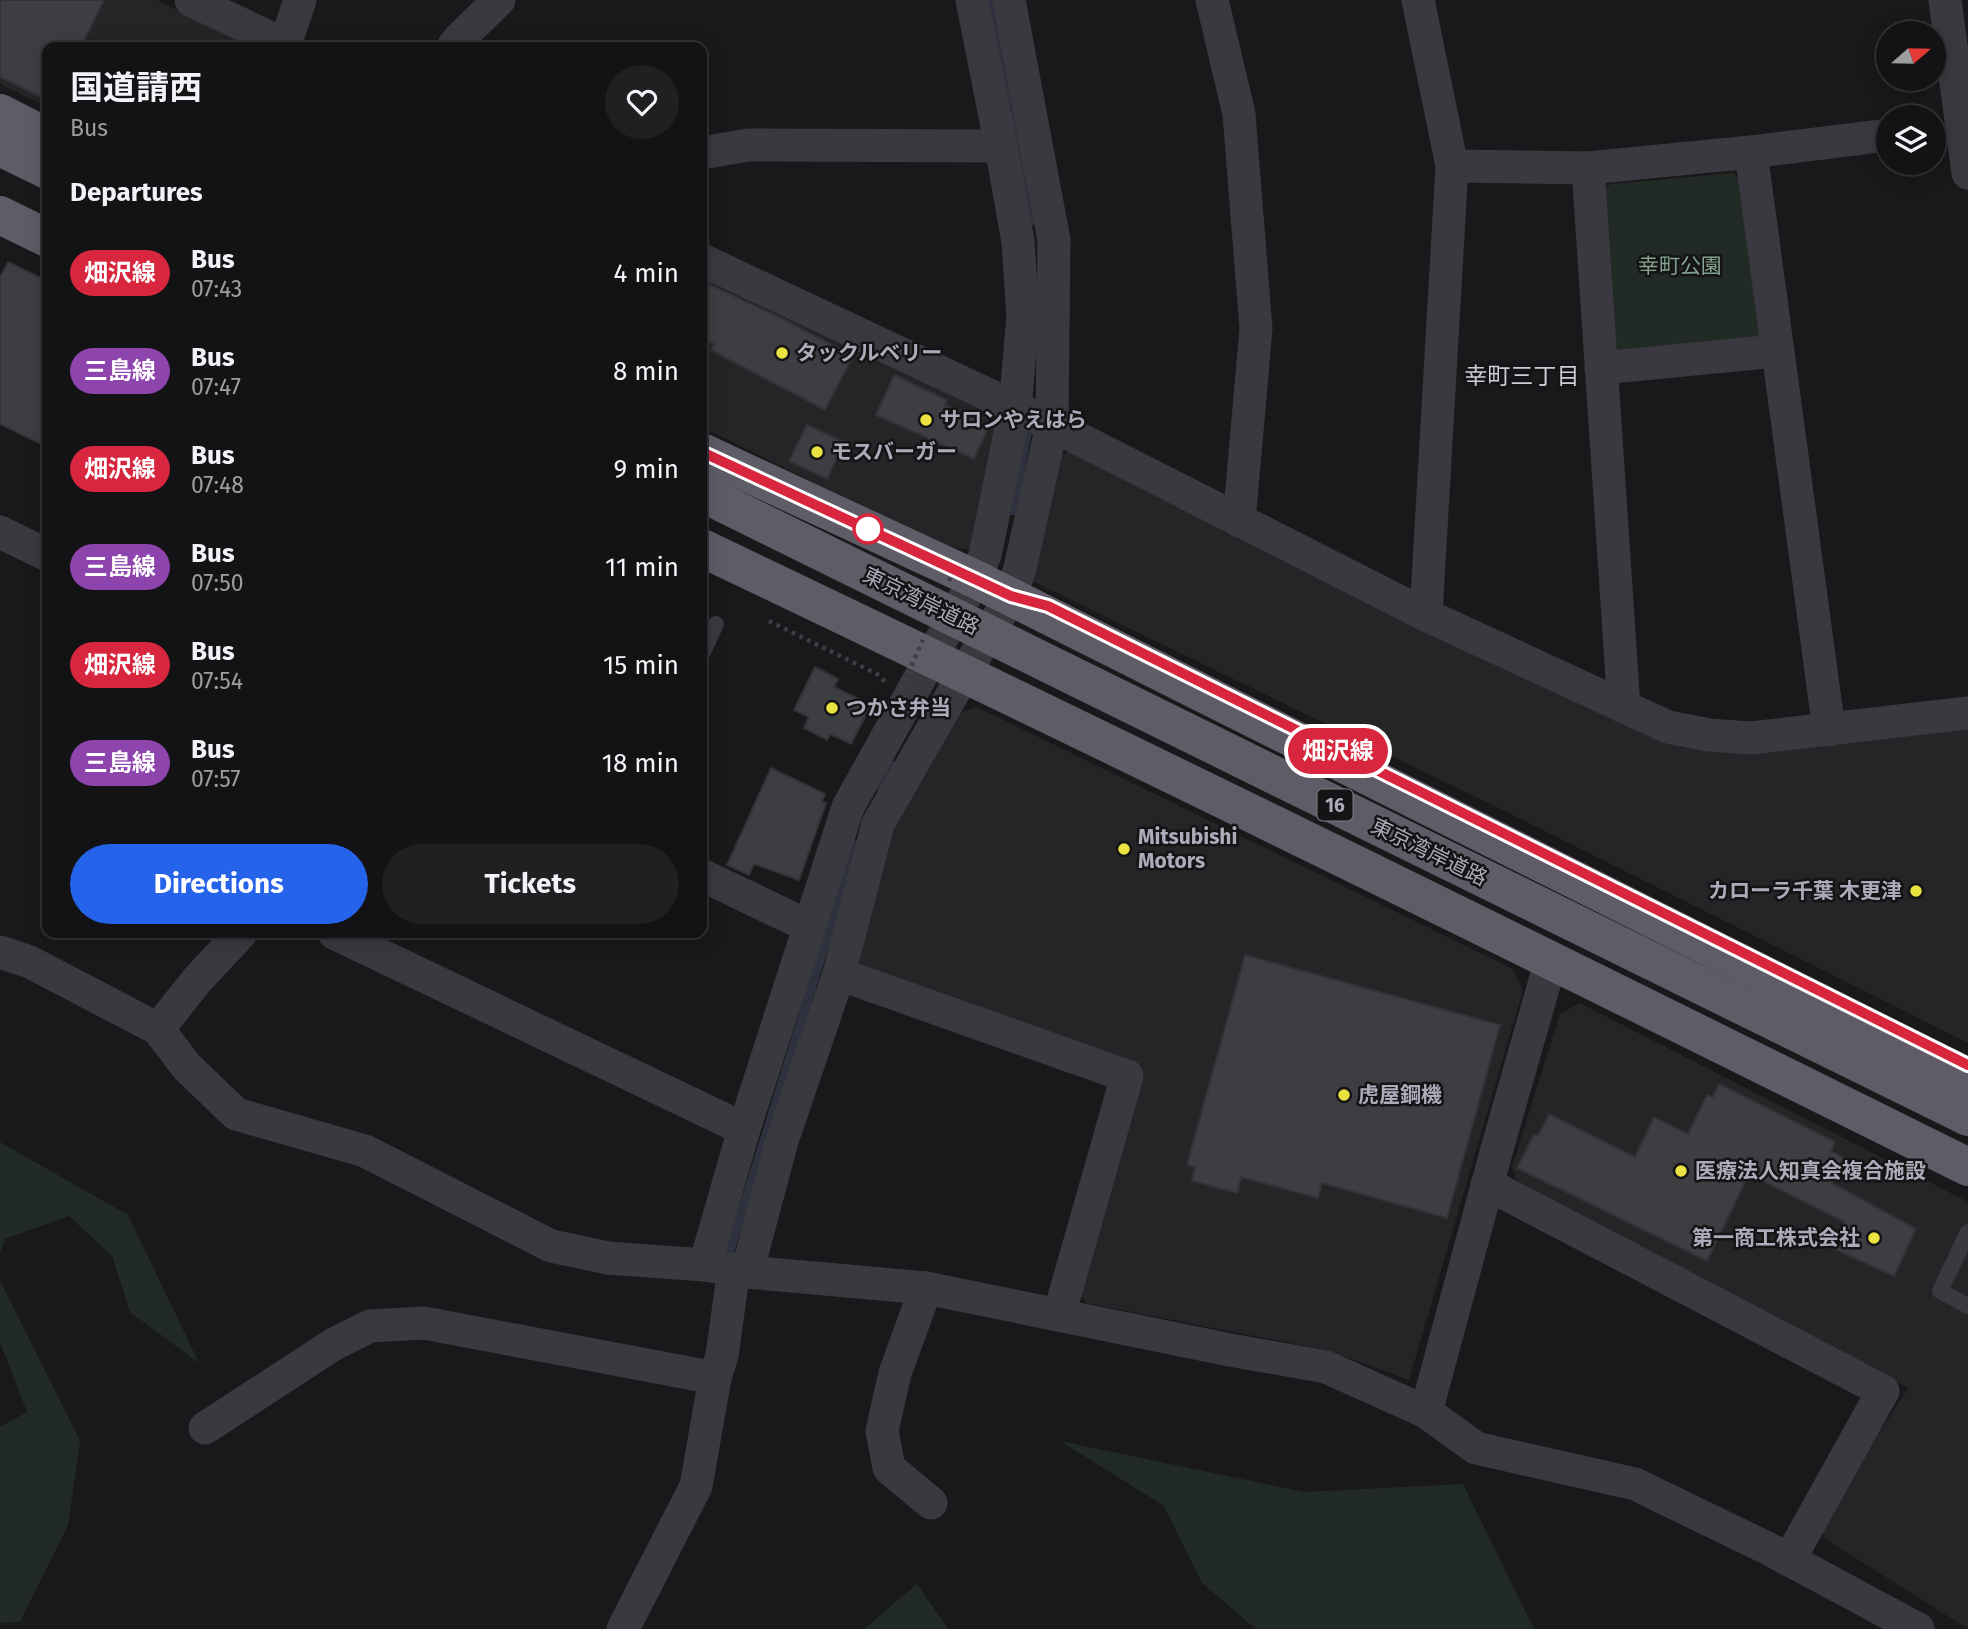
<!DOCTYPE html>
<html lang="en">
<head>
<meta charset="utf-8">
<style>
  :root { --surface:#131214; --page:#202022; --text:#f1f3f6; --muted:#9d9ea0; --line:#323234; --accent:#2563eb }
  body { margin:0; font-family:"Fira Sans","Noto Sans JP",sans-serif; background:var(--page); color:var(--text); height:100vh; display:flex; flex-direction:column; font-size:26px; white-space:nowrap }
  * { box-sizing:border-box; margin:0 }
  p { font-size:23px; color:var(--muted) }
  .icon { flex:none; width:38px; height:38px; fill:none; stroke:currentColor; stroke-width:2; stroke-linecap:round; stroke-linejoin:round }
  .map { position:relative; flex:1; overflow:hidden }
  .drawer { position:absolute; left:42px; top:42px; width:665px; height:896px; display:flex; flex-direction:column; background:var(--surface); border-radius:14px; box-shadow:0 4px 18px #0003,0 0 0 2px var(--line) }
  .drawer>* { flex:none }
  .badge { padding:0 14px; border-radius:23px; font-size:24px; line-height:46px }
  .needle { width:46px; rotate:70deg }
  .buttons { position:absolute; left:1876px; top:21px; display:grid; gap:14px }
  .buttons a { display:grid; place-items:center; width:70px; height:70px; border-radius:50%; background:var(--surface); box-shadow:0 4px 18px #0003,0 0 0 2px var(--line); font-size:35px }
  .map>.badge { position:absolute; translate:-50% -50%; box-shadow:0 0 0 4px #fff }
  h2 { padding:0 28px; font-size:26px; line-height:63px }
  .round { display:grid; place-items:center; flex:none; width:74px; height:74px; border-radius:37px; background:var(--page) }
  .summary { display:flex; align-items:center; justify-content:space-between; height:119px; padding:0 28px }
  h1 { font-size:33px; font-weight:700; line-height:52px }
  .primary-button { display:flex; gap:14px; margin-top:auto; padding:14px 28px }
  .primary-button a { flex:1; height:80px; border-radius:42px; background:var(--accent); color:#fff; font-size:28px; font-weight:700; line-height:80px; text-align:center }
  .primary-button a+a { background:var(--page); color:var(--text) }
  ul { padding:0; list-style:none }
  li { display:flex; align-items:center; gap:21px; height:98px; padding:0 28px }
  li div { flex:1 }
  li b { display:block; font-size:26px }
  li em { font-style:normal }
  li .badge { min-width:77px; font-weight:700; text-align:center }
  .map>svg:first-child { display:block }
  .built { fill:#252427 }
  .green { fill:#222a25 }
  .lines { fill:none; stroke-linecap:round; stroke-linejoin:round }
  .stream { stroke:#2e323e; stroke-width:9 }
  .building { fill:#3e3d41; stroke:#333236; stroke-width:2 }
  .path { stroke:#3f3f46; stroke-width:4.5; stroke-dasharray:3.5 5; stroke-linecap:butt }
  .service { stroke:#3a393f; stroke-width:16 }
  .minor { stroke:#3a393f; stroke-width:33 }
  .trunk { stroke:#5e5d67; stroke-width:38 }
  .path-bridge { stroke:#3f3f46; stroke-width:4.5; stroke-dasharray:3.5 5; stroke-linecap:butt }
  .trunk-bridge { stroke:#5e5d67; stroke-width:38 }
  .line-casing { stroke:#fff; stroke-width:16 }
  .line { stroke:#d7263d; stroke-width:10 }
  .poi-dot { fill:#eae240; stroke:#141315; stroke-width:2.5 }
  .stop-dot { fill:#fff; stroke:#d7263d; stroke-width:3.5 }
  .labels { text-anchor:middle; dominant-baseline:central; stroke-width:5; stroke-linejoin:round; paint-order:stroke }
  .shield { fill:#141315; stroke:#7e7d88; stroke-width:2 }
  .shield-label { font-size:19px; font-weight:bold; fill:#ababb9 }
  .park-label { font-size:21px; fill:#83a38e; stroke:#141315 }
  .poi-label { font-size:21px; font-weight:bold; fill:#ababb9; stroke:#141315; text-anchor:start }
  .street-label { font-size:21px; fill:#ababb9; stroke:#141315 }
  .neighbourhood-label { font-size:23px; fill:#ccccd5; stroke:#141315 }
</style>
</head>
<body>
<div class="map">
<svg width="1968" height="1629" viewBox="0 0 1968 1629">
  <rect width="100%" height="100%" fill="#19181a"/>
  <g class="built">
    <path d="M0 0H157L252 47H47V107L0 84Z"/>
    <path d="M702 269 997 415 1005 430 970 550 944 547 702 427Z"/>
    <path d="M1071 451 1655 737 1968 725V1043L1519 818 1030 580 1059 456Z"/>
    <path d="M977 707 1513 969 1523 990 1409 1380 1326 1350 1086 1303 1075 1287 1138 1070 855 967 889 825 953 715Z"/>
    <path d="M1580 1003 1968 1202V1629L1824 1538 1821 1523 1908 1388 1517 1183 1512 1167 1560 1014Z"/>
  </g>
  <g class="green">
    <path d="M1733 173 1743 182 1760 338 1622 357 1614 348 1603 189 1611 184Z"/>
    <path d="M0 1142 128 1215 199 1363 130 1312 112 1256 69 1216 5 1239 0 1253Z"/>
    <path d="M0 1281 80 1441 68 1525 20 1622 0 1623V1427L27 1412 0 1342Z"/>
    <path d="M1060 1441 1305 1492 1463 1484 1534 1629H1256L1202 1583 1164 1506Z"/>
    <path d="M917 1584 948 1629H864Z"/>
  </g>
  <g class="lines">
    <g class="stream">
      <path d="M992 0 1025 177 1031 221"/>
      <path d="M1013 511 1029 423"/>
      <path d="M881 787 892 765"/>
      <path d="M728 1257 856 845"/>
    </g>
  </g>
  <g class="building">
    <path d="M0 0H104L81 47H47V100L0 77Z"/>
    <path d="M8 262 47 281V447L0 424V277Z"/>
    <path d="M702 281 783 319 853 356 825 410 711 350 714 344 702 338Z"/>
    <path d="M894 375 947 400 945 405 989 426 974 459 876 415Z"/>
    <path d="M807 425 844 442 827 479 789 461Z"/>
    <path d="M815 667 838 679 834 687 871 705 851 744 830 734 827 740 804 728 809 717 794 710Z"/>
    <path d="M771 768 825 794 822 802 826 803 799 880 754 864 749 875 727 865Z"/>
    <path d="M1245 955 1500 1025 1447 1218 1322 1183 1318 1198 1241 1177 1237 1193 1192 1181 1195 1167 1187 1165Z"/>
    <path d="M1719 1084 1835 1142 1831 1151 1844 1158 1832 1183 1916 1229 1894 1276 1830 1247 1845 1222 1749 1174 1707 1261 1517 1168 1534 1134 1538 1136 1549 1114 1635 1157 1654 1117 1688 1134 1707 1095 1713 1097Z"/>
  </g>
  <g class="lines">
    <path class="path" d="M769 621 879 675 885 682"/>
    <g class="service">
      <path d="M702 654 716 624"/>
      <path d="M1968 1232 1940 1291 1968 1306"/>
    </g>
    <g class="minor">
      <path d="M191 0 289 47"/>
      <path d="M1212 0 1239 114 1256 329 1239 521"/>
      <path d="M1418 0 1452 166 1426 615"/>
      <path d="M1945 0 1968 173"/>
      <path d="M285 45 300 0"/>
      <path d="M453 47 459 39 499 0"/>
      <path d="M1751 152 1829 730"/>
      <path d="M702 153 748 145 1001 146"/>
      <path d="M1452 166 1588 168 1751 152 1888 135"/>
      <path d="M1588 168 1624 707"/>
      <path d="M702 260 1040 419 1426 615 1668 727 1709 735 1751 738 1968 713"/>
      <path d="M1601 368 1776 351"/>
      <path d="M0 532 47 555"/>
      <path d="M702 875 808 926"/>
      <path d="M334 933 744 1129"/>
      <path d="M0 952 30 962 158 1029 187 1067 236 1114 365 1151 551 1246 608 1258 705 1265 747 1272 926 1288 1230 1350 1326 1367 1426 1412 1476 1448 1635 1484 1769 1549 1918 1629"/>
      <path d="M839 974 1127 1076 1059 1315"/>
      <path d="M158 1029 198 979 241 933"/>
      <path d="M1487 1184 1883 1391 1789 1560"/>
      <path d="M705 1265 744 1129 848 807 975 579 985 555 1015 409 1023 316 1018 242 1001 146 972 0"/>
      <path d="M747 1272 782 1141 839 974 878 824 964 674 1011 596 1020 568 1052 425 1054 240 1009 0"/>
      <path d="M926 1288 895 1373 882 1431 889 1468 931 1503"/>
      <path d="M1426 1412 1497 1149 1551 960"/>
      <path d="M205 1428 334 1344 370 1326 424 1323 715 1378 722 1355 734 1269"/>
      <path d="M623 1629 696 1486 715 1378"/>
    </g>
    <g class="trunk">
      <path d="M0 113 47 137"/>
      <path d="M0 147 47 170"/>
      <path d="M0 215 47 238"/>
      <path d="M702 452 975 579 1968 1077"/>
      <path d="M702 548C1126 750 1547 958 1968 1167"/>
    </g>
    <g class="path-bridge">
      <path d="M949 581 959 559"/>
      <path d="M901 689 923 640"/>
    </g>
    <path class="trunk-bridge" d="M702 493 1968 1117"/>
  </g>
  <g class="lines">
    <defs>
      <path id="line" d="M702 452 1011 596 1048 606 1968 1065"/>
    </defs>
    <use href="#line" class="line-casing"/>
    <use href="#line" class="line"/>
  </g>
  <g class="poi-dot">
    <circle cx="782" cy="353" r="7"/>
    <circle cx="926" cy="420" r="7"/>
    <circle cx="817" cy="452" r="7"/>
    <circle cx="832" cy="708" r="7"/>
    <circle cx="1124" cy="849" r="7"/>
    <circle cx="1916" cy="891" r="7"/>
    <circle cx="1344" cy="1095" r="7"/>
    <circle cx="1681" cy="1171" r="7"/>
    <circle cx="1874" cy="1238" r="7"/>
  </g>
  <circle class="stop-dot" cx="868" cy="529" r="14"/>
  <g class="labels">
    <rect class="shield" x="1317.5" y="789.5" width="35" height="31" rx="5"/>
    <g class="shield-label">
      <text x="1335" y="805">16</text>
    </g>
    <g class="park-label">
      <text x="1680" y="266">幸町公園</text>
    </g>
    <g class="poi-label">
      <text x="796" y="353">タックルベリー</text>
      <text x="940" y="420">サロンやえはら</text>
      <text x="831" y="452">モスバーガー</text>
      <text x="846" y="708">つかさ弁当</text>
      <text x="1138" y="837">Mitsubishi<tspan x="1138" dy="24">Motors</tspan></text>
      <text x="1902" y="891" text-anchor="end">カローラ千葉 木更津</text>
      <text x="1358" y="1095">虎屋鋼機</text>
      <text x="1695" y="1171">医療法人知真会複合施設</text>
      <text x="1860" y="1238" text-anchor="end">第一商工株式会社</text>
    </g>
    <g class="street-label">
      <text transform="translate(921 601) rotate(26)">東京湾岸道路</text>
      <text transform="translate(1429 852) rotate(26)">東京湾岸道路</text>
    </g>
    <g class="neighbourhood-label">
      <text x="1522" y="376">幸町三丁目</text>
    </g>
  </g>
</svg>
<div class="buttons">
<a><svg class="needle" viewBox="-14 -14 28 28"><path d="M0-13l5 13h-10z" fill="#e53935"/><path d="M0 13l5-13h-10z" fill="#9d9ea0"/></svg></a>
<a><svg class="icon" aria-label="layers" viewBox="0 0 24 24"><path d="M12 4l9 5-9 5-9-5zM3 14l9 5 9-5"/></svg></a>
</div>
<b class="badge" style="left:1338px;top:751px;background:#d7263d;color:#fff">畑沢線</b>
<section class="drawer">
<div class="summary"><div><h1>国道請西</h1><p>Bus</p></div><a class="round"><svg class="icon" aria-label="heart" viewBox="0 0 24 24"><path d="M12 20l-8-8c-3-5 5-10 8-4 3-6 11-1 8 4z"/></svg></a></div>
<h2>Departures</h2>
<ul>
<li><span class="badge" style="background:#d7263d;color:#fff">畑沢線</span><div><b>Bus</b><p>07:43</p></div><em>4 min</em></li>
<li><span class="badge" style="background:#8e44ad;color:#fff">三島線</span><div><b>Bus</b><p>07:47</p></div><em>8 min</em></li>
<li><span class="badge" style="background:#d7263d;color:#fff">畑沢線</span><div><b>Bus</b><p>07:48</p></div><em>9 min</em></li>
<li><span class="badge" style="background:#8e44ad;color:#fff">三島線</span><div><b>Bus</b><p>07:50</p></div><em>11 min</em></li>
<li><span class="badge" style="background:#d7263d;color:#fff">畑沢線</span><div><b>Bus</b><p>07:54</p></div><em>15 min</em></li>
<li><span class="badge" style="background:#8e44ad;color:#fff">三島線</span><div><b>Bus</b><p>07:57</p></div><em>18 min</em></li>
</ul>
<div class="primary-button"><a>Directions</a><a>Tickets</a></div>
</section>
</div>
</body>
</html>
